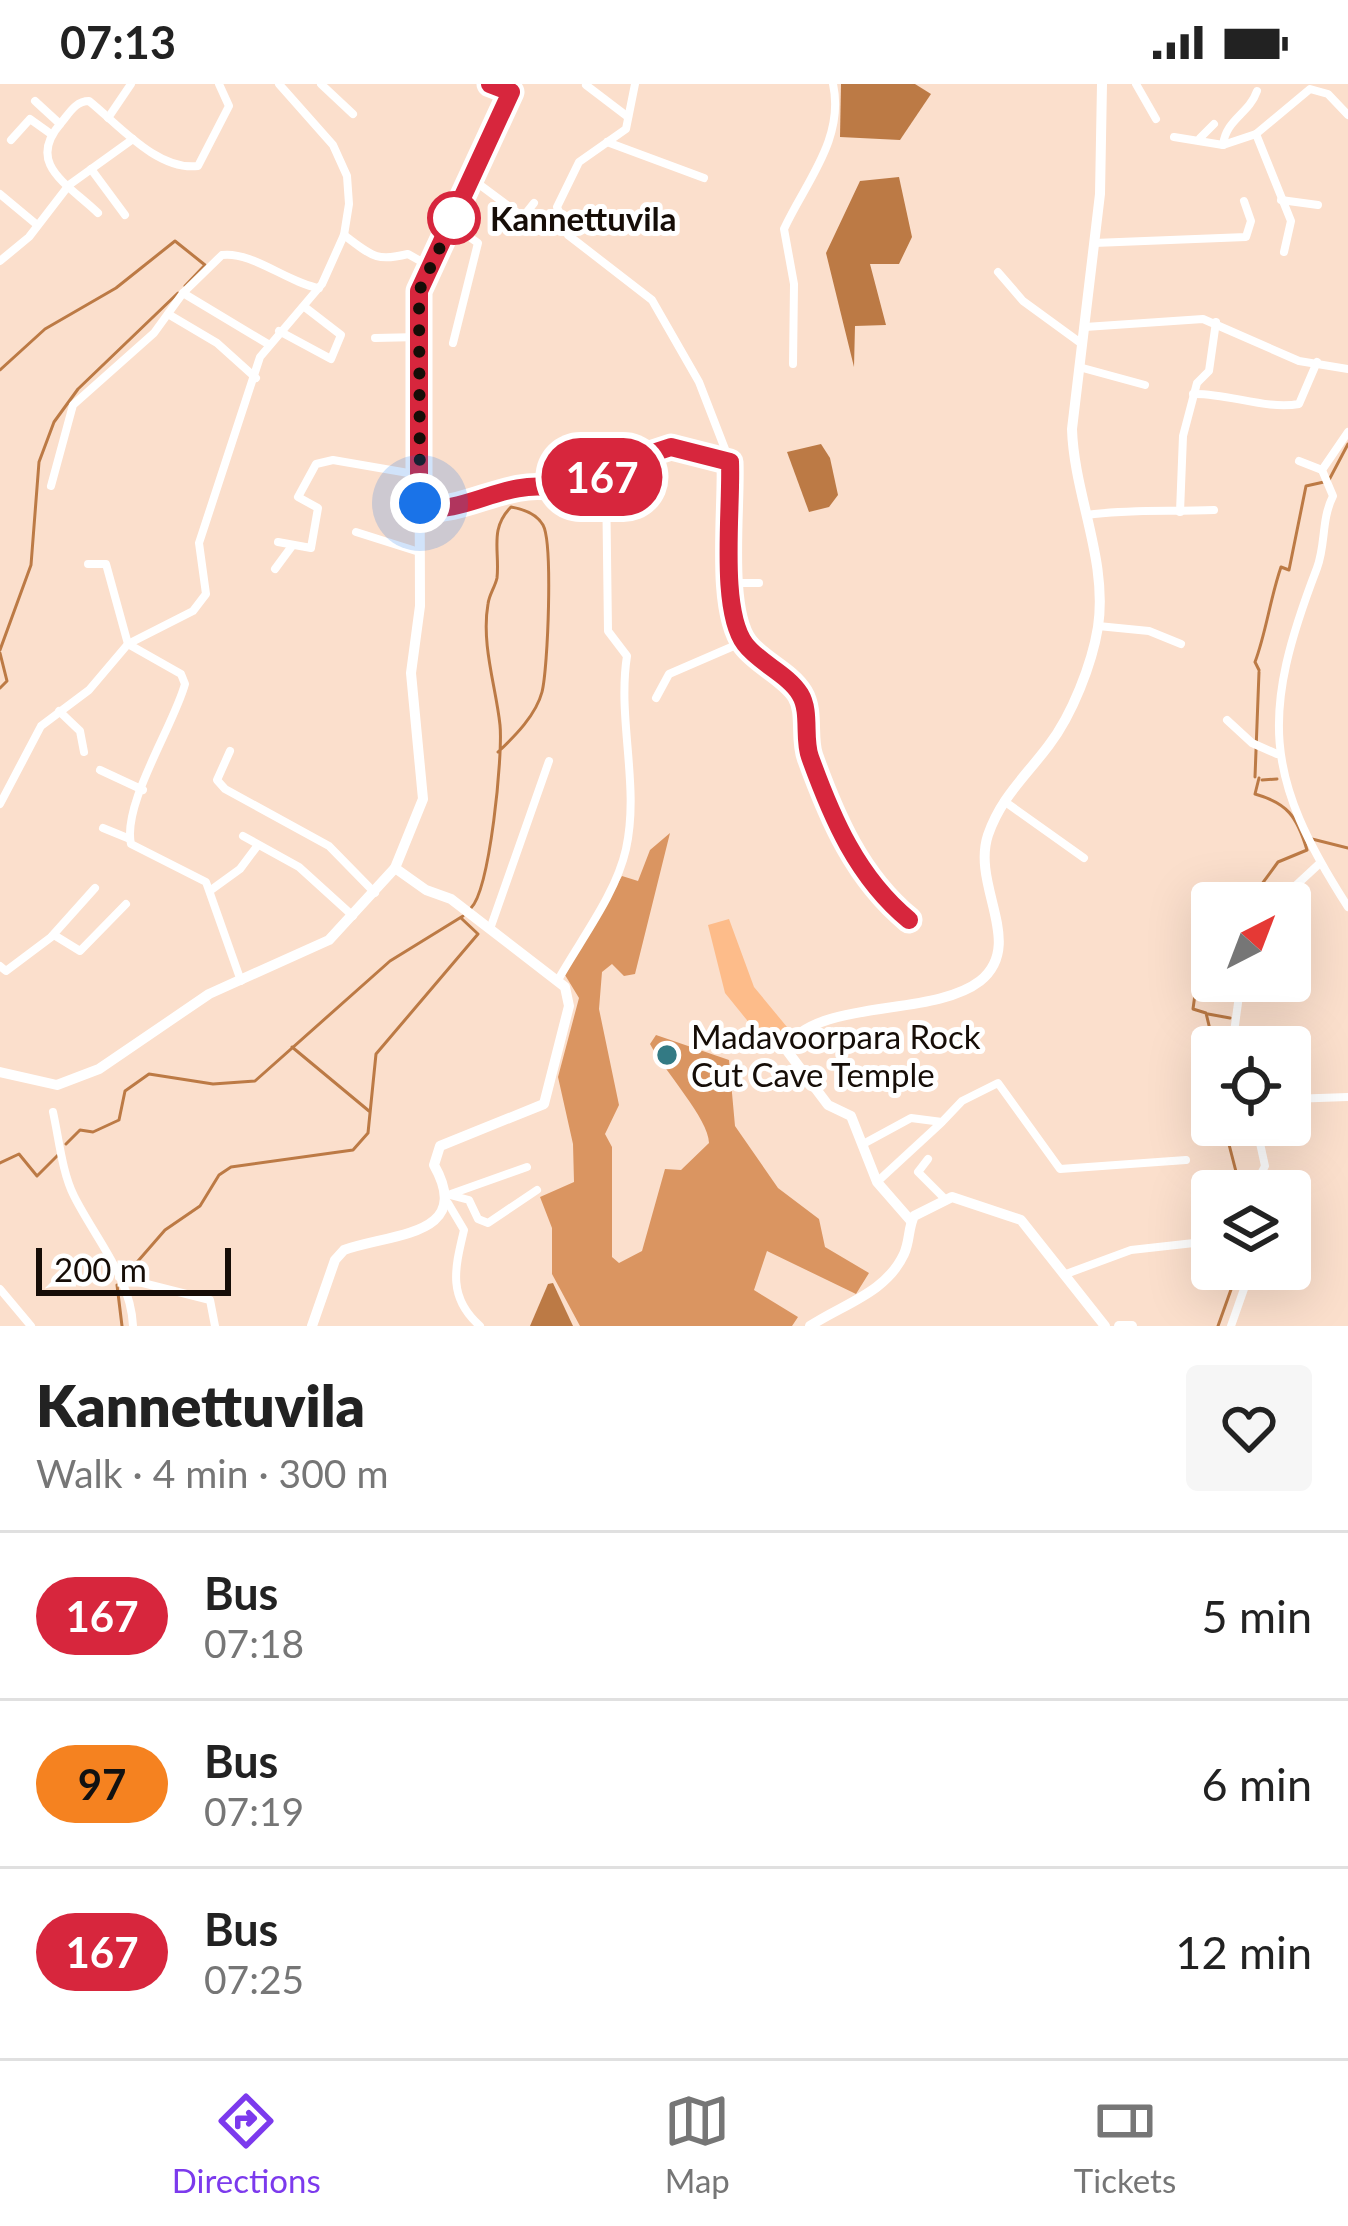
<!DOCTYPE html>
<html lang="en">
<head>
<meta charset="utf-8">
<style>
  :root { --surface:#fff; --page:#f6f6f6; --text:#222; --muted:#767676; --line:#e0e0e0; --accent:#7c3aed }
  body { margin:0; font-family:Lato,sans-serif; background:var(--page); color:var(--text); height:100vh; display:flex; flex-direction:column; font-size:45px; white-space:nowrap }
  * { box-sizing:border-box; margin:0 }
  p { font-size:39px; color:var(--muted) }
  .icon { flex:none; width:66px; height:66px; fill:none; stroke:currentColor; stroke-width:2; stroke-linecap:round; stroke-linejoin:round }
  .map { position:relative; height:1242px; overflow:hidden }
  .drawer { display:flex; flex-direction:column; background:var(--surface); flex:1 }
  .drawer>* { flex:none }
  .badge { padding:0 24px; border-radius:39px; font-size:42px; line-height:78px }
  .needle { width:78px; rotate:42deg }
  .buttons { position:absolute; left:1191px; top:798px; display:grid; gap:24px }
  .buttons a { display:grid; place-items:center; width:120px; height:120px; border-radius:12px; background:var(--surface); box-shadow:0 12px 48px #0002; font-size:60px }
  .scale { position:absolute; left:36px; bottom:30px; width:195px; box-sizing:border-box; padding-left:12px; border:6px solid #160d07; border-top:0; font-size:33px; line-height:42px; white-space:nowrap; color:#160d07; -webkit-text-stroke:9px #fff; paint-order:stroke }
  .you { position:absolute; width:60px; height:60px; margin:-30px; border:9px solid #fff; border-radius:50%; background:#1a73e8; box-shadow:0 0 0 18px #1a73e833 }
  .map>.badge { position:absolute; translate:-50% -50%; box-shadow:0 0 0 6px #fff }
  .round { display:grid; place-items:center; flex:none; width:126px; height:126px; border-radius:12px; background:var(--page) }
  .overview { display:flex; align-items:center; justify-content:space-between; height:204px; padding:0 36px }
  h1 { font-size:57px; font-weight:800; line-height:90px }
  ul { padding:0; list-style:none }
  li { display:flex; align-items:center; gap:36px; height:168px; padding:0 36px; border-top:3px solid var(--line) }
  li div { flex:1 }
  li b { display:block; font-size:45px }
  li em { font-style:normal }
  li .badge { min-width:132px; font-weight:700; text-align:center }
  .status { display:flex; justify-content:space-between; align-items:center; height:84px; padding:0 60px; background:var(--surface); direction:ltr }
  .status svg { height:33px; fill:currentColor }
  .tab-bar { display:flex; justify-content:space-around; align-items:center; height:168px; border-top:3px solid var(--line); background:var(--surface); font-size:33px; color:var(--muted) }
  .tab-bar a { display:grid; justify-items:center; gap:6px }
  .tab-bar .on { color:var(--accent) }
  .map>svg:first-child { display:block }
  .green { fill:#fdbc8a }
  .forest { fill:#da9561 }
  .water { fill:#bc7a45 }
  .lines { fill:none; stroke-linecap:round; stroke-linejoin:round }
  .stream { stroke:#bc7a45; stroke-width:3 }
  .street { stroke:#fff; stroke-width:8 }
  .secondary { stroke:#fff; stroke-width:10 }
  .line-casing { stroke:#fff; stroke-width:27 }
  .line { stroke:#d7263d; stroke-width:18 }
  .walk { stroke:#160d07; stroke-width:12; stroke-dasharray:0 21.6 }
  .stop-dot { fill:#fff; stroke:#d7263d; stroke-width:6 }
  .poi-dot { fill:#337a84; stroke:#fff; stroke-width:4.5 }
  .labels { text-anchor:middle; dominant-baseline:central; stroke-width:10; stroke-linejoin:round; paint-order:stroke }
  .stop-label { font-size:33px; font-weight:bold; fill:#160d07; stroke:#fff; text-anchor:start }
  .poi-label { font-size:33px; fill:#160d07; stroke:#fff; text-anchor:start }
</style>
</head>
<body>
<div class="status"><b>07:13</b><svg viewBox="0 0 49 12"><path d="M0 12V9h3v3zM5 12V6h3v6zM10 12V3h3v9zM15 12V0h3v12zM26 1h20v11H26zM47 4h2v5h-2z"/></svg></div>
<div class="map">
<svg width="1348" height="1242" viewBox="0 0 1348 1242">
  <rect width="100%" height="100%" fill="#fbdfcc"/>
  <path class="green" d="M729 835 754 903 787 943 778 955 759 951 725 909 708 841Z"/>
  <path class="forest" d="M670 749 635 890 624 892 612 880 602 888 599 925 619 1021 605 1050 612 1063V1173L619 1179 642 1167 665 1085 681 1086 709 1059C709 1035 664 987 650 960L656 951 729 976 735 1042 778 1104 819 1135 825 1163 869 1189 856 1210 767 1167 754 1206 798 1233 792 1242H580L552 1190V1144L540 1113 574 1098 573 1060 558 993 579 914 565 891 622 792 638 797 650 766Z"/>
  <g class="water">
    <path d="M841 0H915L931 10 900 56 840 53Z"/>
    <path d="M899 93 912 153 899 180H870L886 241 855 242 854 283 826 169 860 97Z"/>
    <path d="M821 360 830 374 838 411 829 423 809 428 787 368Z"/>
    <path d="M553 1199 573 1242H530L548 1200Z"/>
  </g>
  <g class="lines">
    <g class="stream">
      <path d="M0 286 45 245 116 204 175 157 205 181 185 202"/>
      <path d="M1329 396 1348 360"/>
      <path d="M0 566 31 481 39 378 54 338 78 305 178 209"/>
      <path d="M0 569 7 597 0 604"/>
      <path d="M1259 586 1255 578C1266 549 1270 515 1281 483L1289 486 1306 402 1324 398"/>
      <path d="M1255 693 1259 588"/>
      <path d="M1262 696 1277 695"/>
      <path d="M1312 755 1348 764"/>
      <path d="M1248 819 1278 778 1307 766C1297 732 1287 719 1255 710L1259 694"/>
      <path d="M471 824C490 805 503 671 500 641 496 603 481 560 488 520 489 511 495 503 497 494 500 467 489 445 511 423 523 425 536 429 543 441 553 459 548 584 542 608 536 631 515 652 498 668"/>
      <path d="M1212 873 1199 881 1193 925 1206 929 1214 962"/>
      <path d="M1208 930 1230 934"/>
      <path d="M292 963 369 1027"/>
      <path d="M1224 1041 1241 1107"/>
      <path d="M66 1060 80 1046 93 1048 119 1036 125 1007 149 990 213 1000 255 997 390 877 463 832"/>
      <path d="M0 1079 19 1070 37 1092 59 1070"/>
      <path d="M125 1192 165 1146 200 1122 219 1091 231 1083 353 1066 368 1049 376 970 478 850 461 834"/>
      <path d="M117 1201 122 1242"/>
      <path d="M1218 1242 1233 1200 1232 1185"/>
    </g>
    <g class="street">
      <path d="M321 0 353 30"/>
      <path d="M490 0 511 8"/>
      <path d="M635 0 626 45 579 78 557 123 568 151 652 216 699 298 730 378 729 509 743 558 800 610 808 671 823 698 832 737 872 798 909 835"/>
      <path d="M1136 0 1156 35"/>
      <path d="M586 1 628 33"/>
      <path d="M35 17 60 40"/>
      <path d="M108 34 131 0"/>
      <path d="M1256 50 1291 137 1284 168"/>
      <path d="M1174 53 1223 61 1256 50 1310 5 1328 10 1348 31"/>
      <path d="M1200 54 1214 40"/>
      <path d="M11 56 30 35 51 50"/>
      <path d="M607 58 704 94"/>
      <path d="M1223 61C1226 35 1249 30 1257 7"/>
      <path d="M91 85 125 131"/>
      <path d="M472 95 523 133 534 119"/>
      <path d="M0 110 36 140"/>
      <path d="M1281 116 1318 121"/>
      <path d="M98 129C68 100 25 80 61 39 70 28 76 17 89 17 118 40 157 87 198 82L229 22 219 0"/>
      <path d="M451 140 478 159 453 259"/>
      <path d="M344 151C372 172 376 178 408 170L431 183"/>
      <path d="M1094 159 1246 153 1251 137 1244 117"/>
      <path d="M0 177 29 153 69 101 133 55"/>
      <path d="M998 188 1023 217 1082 260"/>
      <path d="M183 209 268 260"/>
      <path d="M168 230 217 259 256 294"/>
      <path d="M1085 243 1203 235 1299 277 1348 285"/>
      <path d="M279 247 331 275 341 251 306 224"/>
      <path d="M375 254 420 253"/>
      <path d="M793 280 794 200 784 145C805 99 845 55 833 0"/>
      <path d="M1079 283 1145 301"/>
      <path d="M1193 310C1228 309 1266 326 1299 320L1317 278"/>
      <path d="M1348 348 1322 386 1333 412C1321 436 1326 460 1317 484 1261 630 1263 691 1348 823"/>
      <path d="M1299 377 1322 386"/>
      <path d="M51 402 73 321 154 249 183 209 222 171C252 167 288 199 319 204"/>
      <path d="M419 425C468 429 506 395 554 405L565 390 606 393 613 382 671 363 730 378"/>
      <path d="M1180 428 1183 352 1197 299 1209 287 1216 238"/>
      <path d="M1087 431C1130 425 1170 428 1214 426"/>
      <path d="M356 448 416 467"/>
      <path d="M278 458 311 464 318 424 298 413 316 380 333 376 420 391"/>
      <path d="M88 480H106L128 560 181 590 185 600C174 641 122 720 131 760L206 798 241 897"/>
      <path d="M275 485 292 462"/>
      <path d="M730 499H759"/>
      <path d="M1098 542 1149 547 1181 560"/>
      <path d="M656 614 669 590 743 558"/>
      <path d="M59 627 80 647 84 668"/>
      <path d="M1227 636 1252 659 1277 670"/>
      <path d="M230 667 217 696 225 705 329 762 375 809"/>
      <path d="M100 686 143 706"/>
      <path d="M1004 717 1084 774"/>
      <path d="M0 720 41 642 89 606 128 560 193 527 206 510 199 459 260 273 322 200 344 151 349 120 347 92 333 61 279 0"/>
      <path d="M103 744 130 755"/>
      <path d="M243 752 299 783 353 832"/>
      <path d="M211 806 240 785 258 761"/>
      <path d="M1277 819 1319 780"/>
      <path d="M490 845 549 677"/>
      <path d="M52 852 95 804"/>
      <path d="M0 882 6 887 54 851 80 867 126 820"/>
      <path d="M558 896C581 855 616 810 626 765 640 702 617 635 627 572L608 547 606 393"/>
      <path d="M1232 963 1241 897"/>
      <path d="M1290 1015 1348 1013"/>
      <path d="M53 1028C59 1055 62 1088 74 1112 95 1154 131 1194 133 1242"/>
      <path d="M865 1059 911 1034 942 1038 962 1017 998 999 1060 1085 1186 1076"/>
      <path d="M928 1075 918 1088 945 1115"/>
      <path d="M877 1098 941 1039"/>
      <path d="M1252 1107 1265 1082 1256 1041"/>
      <path d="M451 1110 527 1083"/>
      <path d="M450 1111 469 1116 478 1135 488 1139 537 1106"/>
      <path d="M448 1119 464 1146C455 1184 447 1213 480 1242"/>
      <path d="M1066 1190 1131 1166 1212 1157"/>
      <path d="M119 1193 210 1216 215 1242"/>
      <path d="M0 1205 31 1242"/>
      <path d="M1231 1242 1251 1185"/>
    </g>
    <g class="secondary">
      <path d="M0 988 57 1001 99 985 209 910 329 856 395 784 423 715 411 589 420 522 419 207 515 0"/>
      <path d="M911 1137 877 1098 851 1032 828 1021 785 964C820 913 932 934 980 897 1026 860 971 802 988 751 1001 713 1026 692 1049 661 1072 631 1092 580 1098 543 1108 476 1074 411 1072 345L1100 110 1102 0"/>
      <path d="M312 1242 335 1176 344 1166C393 1149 474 1152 434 1081L440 1062 544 1020 569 922 565 903 451 815 426 806 395 784"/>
      <path d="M810 1242C843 1220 886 1209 904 1170 910 1157 908 1144 914 1132L952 1113 1021 1136 1105 1242"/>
      <path d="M1119 1242H1132"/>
    </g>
  </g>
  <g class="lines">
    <defs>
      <path id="line" d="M490 0 511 8 419 207V425C468 429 506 395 554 404L565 390 607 393 613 382 671 363 730 378C732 424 719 525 745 560 759 579 788 590 800 610 811 628 803 654 810 673 832 734 857 793 909 836"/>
    </defs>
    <use href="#line" class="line-casing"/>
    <use href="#line" class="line"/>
    <path class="walk" d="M420 419 419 207 454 134"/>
  </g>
  <circle class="stop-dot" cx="454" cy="134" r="24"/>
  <circle class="poi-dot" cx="667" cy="971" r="12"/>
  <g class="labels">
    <g class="stop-label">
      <text x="490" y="134">Kannettuvila</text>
    </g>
    <g class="poi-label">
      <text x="691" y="952">Madavoorpara Rock<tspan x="691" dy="38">Cut Cave Temple</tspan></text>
    </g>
  </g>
</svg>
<div class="buttons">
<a><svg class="needle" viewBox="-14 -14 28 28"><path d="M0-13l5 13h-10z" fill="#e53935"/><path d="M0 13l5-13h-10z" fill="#767676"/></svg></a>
<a><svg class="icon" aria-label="locate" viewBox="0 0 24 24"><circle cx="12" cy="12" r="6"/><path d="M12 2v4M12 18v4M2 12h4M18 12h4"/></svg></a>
<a><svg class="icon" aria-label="layers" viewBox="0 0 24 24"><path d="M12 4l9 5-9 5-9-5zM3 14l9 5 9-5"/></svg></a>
</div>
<div class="scale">200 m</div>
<div class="you" style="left:420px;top:419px"></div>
<b class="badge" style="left:602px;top:393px;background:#d7263d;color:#fff">167</b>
</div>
<section class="drawer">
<div class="overview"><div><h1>Kannettuvila</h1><p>Walk · 4 min · 300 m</p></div><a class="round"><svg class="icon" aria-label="heart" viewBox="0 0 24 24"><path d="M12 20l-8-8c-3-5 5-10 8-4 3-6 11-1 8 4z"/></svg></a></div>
<ul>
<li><span class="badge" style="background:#d7263d;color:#fff">167</span><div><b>Bus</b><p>07:18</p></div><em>5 min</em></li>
<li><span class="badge" style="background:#f58220;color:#111">97</span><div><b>Bus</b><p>07:19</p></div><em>6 min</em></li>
<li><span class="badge" style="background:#d7263d;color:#fff">167</span><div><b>Bus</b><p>07:25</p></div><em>12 min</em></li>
</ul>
</section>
<nav class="tab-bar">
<a class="on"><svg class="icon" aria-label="directions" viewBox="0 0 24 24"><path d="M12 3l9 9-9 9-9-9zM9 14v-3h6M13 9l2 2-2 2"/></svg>Directions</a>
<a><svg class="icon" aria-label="map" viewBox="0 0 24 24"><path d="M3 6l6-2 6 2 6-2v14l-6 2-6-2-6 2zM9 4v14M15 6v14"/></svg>Map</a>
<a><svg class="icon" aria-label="tickets" viewBox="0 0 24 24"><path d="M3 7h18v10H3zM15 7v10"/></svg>Tickets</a>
</nav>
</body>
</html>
